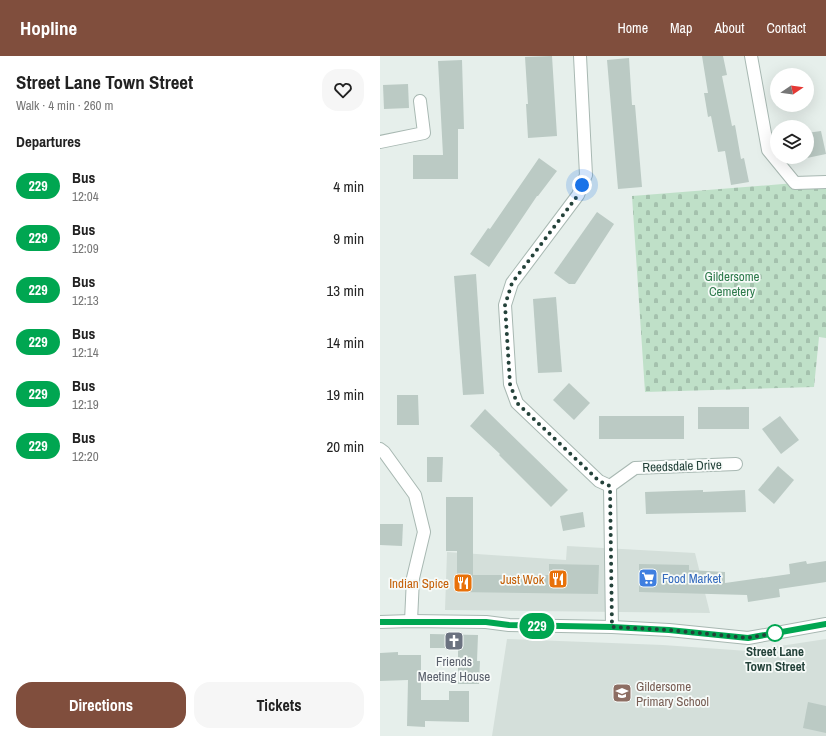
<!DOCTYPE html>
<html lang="en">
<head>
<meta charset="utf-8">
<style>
  :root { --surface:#fff; --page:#f6f6f6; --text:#222; --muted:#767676; --accent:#804e3d }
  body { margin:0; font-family:"Archivo Narrow",sans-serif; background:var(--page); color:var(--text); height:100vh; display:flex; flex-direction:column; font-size:15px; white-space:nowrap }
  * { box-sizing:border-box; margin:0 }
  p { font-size:13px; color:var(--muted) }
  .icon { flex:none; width:22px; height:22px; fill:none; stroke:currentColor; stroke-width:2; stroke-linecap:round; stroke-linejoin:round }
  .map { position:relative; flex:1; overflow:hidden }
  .details { display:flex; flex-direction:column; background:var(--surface); width:380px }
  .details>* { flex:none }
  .badge { padding:0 8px; border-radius:13px; font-size:14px; line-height:26px }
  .needle { width:26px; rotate:77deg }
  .tools { position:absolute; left:390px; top:12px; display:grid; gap:8px }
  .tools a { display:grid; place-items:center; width:44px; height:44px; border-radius:50%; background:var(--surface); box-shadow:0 4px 16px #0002; font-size:20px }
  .you { position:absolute; width:20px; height:20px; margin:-10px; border:3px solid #fff; border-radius:50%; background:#1a73e8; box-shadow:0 0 0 6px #1a73e833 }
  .map>.badge { position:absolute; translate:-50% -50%; box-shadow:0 0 0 2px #fff }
  h2 { padding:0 16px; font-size:15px; line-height:36px }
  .round { display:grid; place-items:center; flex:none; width:42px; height:42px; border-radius:16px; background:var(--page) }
  .headline { display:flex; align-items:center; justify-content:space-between; height:68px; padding:0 16px }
  h1 { font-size:19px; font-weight:800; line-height:30px }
  .primary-button { display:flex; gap:8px; margin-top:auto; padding:8px 16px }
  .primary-button a { flex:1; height:46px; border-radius:16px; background:var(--accent); color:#fff; font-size:16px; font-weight:800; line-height:46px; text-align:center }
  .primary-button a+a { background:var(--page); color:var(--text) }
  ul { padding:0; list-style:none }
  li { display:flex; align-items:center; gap:12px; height:52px; padding:0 16px }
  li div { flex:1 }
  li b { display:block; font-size:15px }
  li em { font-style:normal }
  li .badge { min-width:44px; font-weight:700; text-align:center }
  header { display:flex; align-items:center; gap:24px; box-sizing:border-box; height:56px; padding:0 20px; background:var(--accent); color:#fff }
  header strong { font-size:19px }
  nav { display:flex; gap:22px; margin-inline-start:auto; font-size:14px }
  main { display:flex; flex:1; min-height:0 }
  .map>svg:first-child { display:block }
  .built { fill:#d4dfda }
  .cemetery { fill:url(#cemetery-stones) }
  .building { fill:#bbcac4 }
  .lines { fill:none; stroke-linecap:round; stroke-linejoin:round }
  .minor-casing { stroke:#a8b8b2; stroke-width:14 }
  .tertiary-casing { stroke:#a8b8b2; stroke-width:14 }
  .minor { stroke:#fff; stroke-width:12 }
  .tertiary { stroke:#fff; stroke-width:12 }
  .line-casing { stroke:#fff; stroke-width:9 }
  .line { stroke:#00a651; stroke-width:6 }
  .walk { stroke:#24423a; stroke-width:4; stroke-dasharray:0 7.2 }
  .stop-dot { fill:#fff; stroke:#00a651; stroke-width:2 }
  .labels { text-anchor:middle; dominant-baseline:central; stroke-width:3.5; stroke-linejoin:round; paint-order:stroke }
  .park-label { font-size:13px; fill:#2d7a4b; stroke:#f7fbf9 }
  .street-label { font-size:13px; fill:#24423a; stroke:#f7fbf9 }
  .shop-label { font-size:13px; fill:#366cbe; stroke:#f7fbf9; text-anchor:start }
  .food-label { font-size:13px; fill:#c56008; stroke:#f7fbf9; text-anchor:end }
  .stop-label { font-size:13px; font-weight:bold; fill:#24423a; stroke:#f7fbf9 }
  .worship-label { font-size:13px; fill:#5b616d; stroke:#f7fbf9 }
  .education-label { font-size:13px; fill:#785e54; stroke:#f7fbf9; text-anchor:start }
</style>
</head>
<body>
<header>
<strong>Hopline</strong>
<nav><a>Home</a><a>Map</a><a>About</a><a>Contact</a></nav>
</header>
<main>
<section class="details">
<div class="headline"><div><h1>Street Lane Town Street</h1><p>Walk · 4 min · 260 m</p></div><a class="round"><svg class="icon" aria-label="heart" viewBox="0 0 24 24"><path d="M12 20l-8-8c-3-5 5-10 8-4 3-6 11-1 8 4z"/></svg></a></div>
<h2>Departures</h2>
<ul>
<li><span class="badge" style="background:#00a651;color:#fff">229</span><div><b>Bus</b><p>12:04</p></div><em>4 min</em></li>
<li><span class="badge" style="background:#00a651;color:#fff">229</span><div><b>Bus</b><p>12:09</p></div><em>9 min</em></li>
<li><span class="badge" style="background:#00a651;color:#fff">229</span><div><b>Bus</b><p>12:13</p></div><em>13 min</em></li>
<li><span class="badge" style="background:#00a651;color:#fff">229</span><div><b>Bus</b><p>12:14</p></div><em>14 min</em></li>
<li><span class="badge" style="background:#00a651;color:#fff">229</span><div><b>Bus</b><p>12:19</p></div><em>19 min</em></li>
<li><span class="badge" style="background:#00a651;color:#fff">229</span><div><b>Bus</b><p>12:20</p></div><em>20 min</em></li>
</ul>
<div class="primary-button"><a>Directions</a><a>Tickets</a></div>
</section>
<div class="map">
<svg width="446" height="680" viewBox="0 0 446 680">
  <defs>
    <pattern id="cemetery-stones" width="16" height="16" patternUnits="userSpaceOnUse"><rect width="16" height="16" fill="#bfe0c8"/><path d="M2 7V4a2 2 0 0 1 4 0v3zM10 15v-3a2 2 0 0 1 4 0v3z" fill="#a4c1ad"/></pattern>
  </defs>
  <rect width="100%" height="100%" fill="#e6efeb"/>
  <g class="built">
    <path d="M187 490 315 497 330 557 65 554 67 496 186 504Z"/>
    <path d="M127 583 283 589 368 595 446 583V680H112Z"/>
  </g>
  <path class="cemetery" d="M446 126V282L439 281 434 331 265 336 252 140 415 127Z"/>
  <g class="building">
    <path d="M172 0 177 80 148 82 146 48H148L145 1Z"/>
    <path d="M322 0H343L347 19 342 20 352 70 355 69 361 103 364 102 369 126 351 129 345 95 338 96 331 60 328 61 324 37H328Z"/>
    <path d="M249 2 252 49H255L262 131 238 133 227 4Z"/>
    <path d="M82 4 84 73H78V123H33V99H63L58 5Z"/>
    <path d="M28 28 29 52 4 53 3 29Z"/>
    <path d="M441 75 446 98 427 102V77Z"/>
    <path d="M159 102 177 115 158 140H157L109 211 90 198 108 172 110 173Z"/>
    <path d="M217 156 234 168 195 228H189L174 217Z"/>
    <path d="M96 218 104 338 83 339 74 220Z"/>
    <path d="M176 241 182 316 158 317 153 243Z"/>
    <path d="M189 327 210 347 194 364 173 344Z"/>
    <path d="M17 339H38L39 369H17Z"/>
    <rect x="318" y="351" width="51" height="22"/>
    <path d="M105 353 188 434 171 451 119 399 120 398 90 370Z"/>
    <rect x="219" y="360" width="85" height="23"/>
    <path d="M400 360 419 384 401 398 382 373Z"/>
    <path d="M47 401H63L62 426H47Z"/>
    <path d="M398 410 414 424 394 448 378 434Z"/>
    <path d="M323 434V436L365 434 366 456 266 458 265 436Z"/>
    <path d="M66 441H93V519H169V508L219 509 218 538 77 536V495H66Z"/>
    <path d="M203 456 205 471 183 475 180 460Z"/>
    <path d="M0 468H23L22 490 0 489Z"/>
    <path d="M426 505 427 508 446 505V526L399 533 400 541 368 546 367 539 259 536V508L309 509V514L345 516V527L410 518 409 508Z"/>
    <path d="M50 578 98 579 97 605H100L99 628H78V592H50Z"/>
    <path d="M18 596V599H41V644H69V635H89V666L45 665V671L27 670 28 624 0 625V597Z"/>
    <path d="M428 646 446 650V677L423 672Z"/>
  </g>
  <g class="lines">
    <defs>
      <g id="minor">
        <path d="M200 0 206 119 198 139 132 227 125 249 130 328 137 347 219 425 230 430 232 571"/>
        <path d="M371 0 388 94 415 127 446 126"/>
        <path d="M0 86 44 77 40 45"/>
        <path d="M0 393 4 396 35 439 44 476 33 522 31 565"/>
        <path d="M230 430 255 412 356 408"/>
      </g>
      <path id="tertiary" d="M0 566 31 565 106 566 129 569 232 571 289 574 368 582 446 568"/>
    </defs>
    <use href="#minor" class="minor-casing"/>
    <use href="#tertiary" class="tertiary-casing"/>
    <use href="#minor" class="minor"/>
    <use href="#tertiary" class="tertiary"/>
  </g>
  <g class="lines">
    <defs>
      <path id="line" d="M0 566H106L129 569 232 571 289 574 368 582 446 568"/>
    </defs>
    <use href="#line" class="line-casing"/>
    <use href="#line" class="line"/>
    <path class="walk" d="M202 129 198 139 132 227 125 249 130 328 137 347 219 425 230 430 232 571 289 574 368 582 399 576 395 577"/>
  </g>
  <defs>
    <symbol id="supermarket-square" viewBox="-11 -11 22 22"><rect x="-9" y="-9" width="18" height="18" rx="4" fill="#3f7fe0" stroke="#f7fbf9"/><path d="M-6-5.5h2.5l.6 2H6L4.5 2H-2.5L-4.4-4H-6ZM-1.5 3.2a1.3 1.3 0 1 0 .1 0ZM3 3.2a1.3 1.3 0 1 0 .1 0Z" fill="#fff"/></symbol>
    <symbol id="restaurant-square" viewBox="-11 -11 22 22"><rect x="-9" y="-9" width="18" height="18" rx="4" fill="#e8710a" stroke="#f7fbf9"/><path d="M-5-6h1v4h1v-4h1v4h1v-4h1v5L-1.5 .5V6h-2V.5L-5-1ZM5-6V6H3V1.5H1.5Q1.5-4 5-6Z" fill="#fff"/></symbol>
    <symbol id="church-square" viewBox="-11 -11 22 22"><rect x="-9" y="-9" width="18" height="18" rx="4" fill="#6b7280" stroke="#f7fbf9"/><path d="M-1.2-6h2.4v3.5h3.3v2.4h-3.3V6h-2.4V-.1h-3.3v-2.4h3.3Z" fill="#fff"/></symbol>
    <symbol id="school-square" viewBox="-11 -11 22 22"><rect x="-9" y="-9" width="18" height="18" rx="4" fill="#8d6e63" stroke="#f7fbf9"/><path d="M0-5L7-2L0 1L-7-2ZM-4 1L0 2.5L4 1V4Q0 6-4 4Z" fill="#fff"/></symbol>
  </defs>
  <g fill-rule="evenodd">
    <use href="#supermarket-square" x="257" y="511" width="22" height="22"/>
    <use href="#restaurant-square" x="167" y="512" width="22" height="22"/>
    <use href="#restaurant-square" x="72" y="516" width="22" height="22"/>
    <use href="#church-square" x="63" y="574" width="22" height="22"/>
    <use href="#school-square" x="231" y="626" width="22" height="22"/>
  </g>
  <circle class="stop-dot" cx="395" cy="577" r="8"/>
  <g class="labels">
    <g class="park-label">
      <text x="352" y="220">Gildersome<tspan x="352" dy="15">Cemetery</tspan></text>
    </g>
    <g class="street-label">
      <text transform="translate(302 410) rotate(-2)">Reedsdale Drive</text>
    </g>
    <g class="shop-label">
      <text x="282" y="522">Food Market</text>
    </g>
    <g class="food-label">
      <text x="164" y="523">Just Wok</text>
      <text x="69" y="527">Indian Spice</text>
    </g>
    <g class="stop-label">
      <text x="395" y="595">Street Lane<tspan x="395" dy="15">Town Street</tspan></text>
    </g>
    <g class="worship-label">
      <text x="74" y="605">Friends<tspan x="74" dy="15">Meeting House</tspan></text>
    </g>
    <g class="education-label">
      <text x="256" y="630">Gildersome<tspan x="256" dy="15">Primary School</tspan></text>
    </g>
  </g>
</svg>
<div class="tools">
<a><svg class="needle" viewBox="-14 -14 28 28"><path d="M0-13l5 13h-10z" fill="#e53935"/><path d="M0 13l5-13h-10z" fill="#767676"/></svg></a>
<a><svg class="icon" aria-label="layers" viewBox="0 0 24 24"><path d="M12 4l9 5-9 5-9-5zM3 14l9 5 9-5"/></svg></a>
</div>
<div class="you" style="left:202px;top:129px"></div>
<b class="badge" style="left:157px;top:570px;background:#00a651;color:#fff">229</b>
</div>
</main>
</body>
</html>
